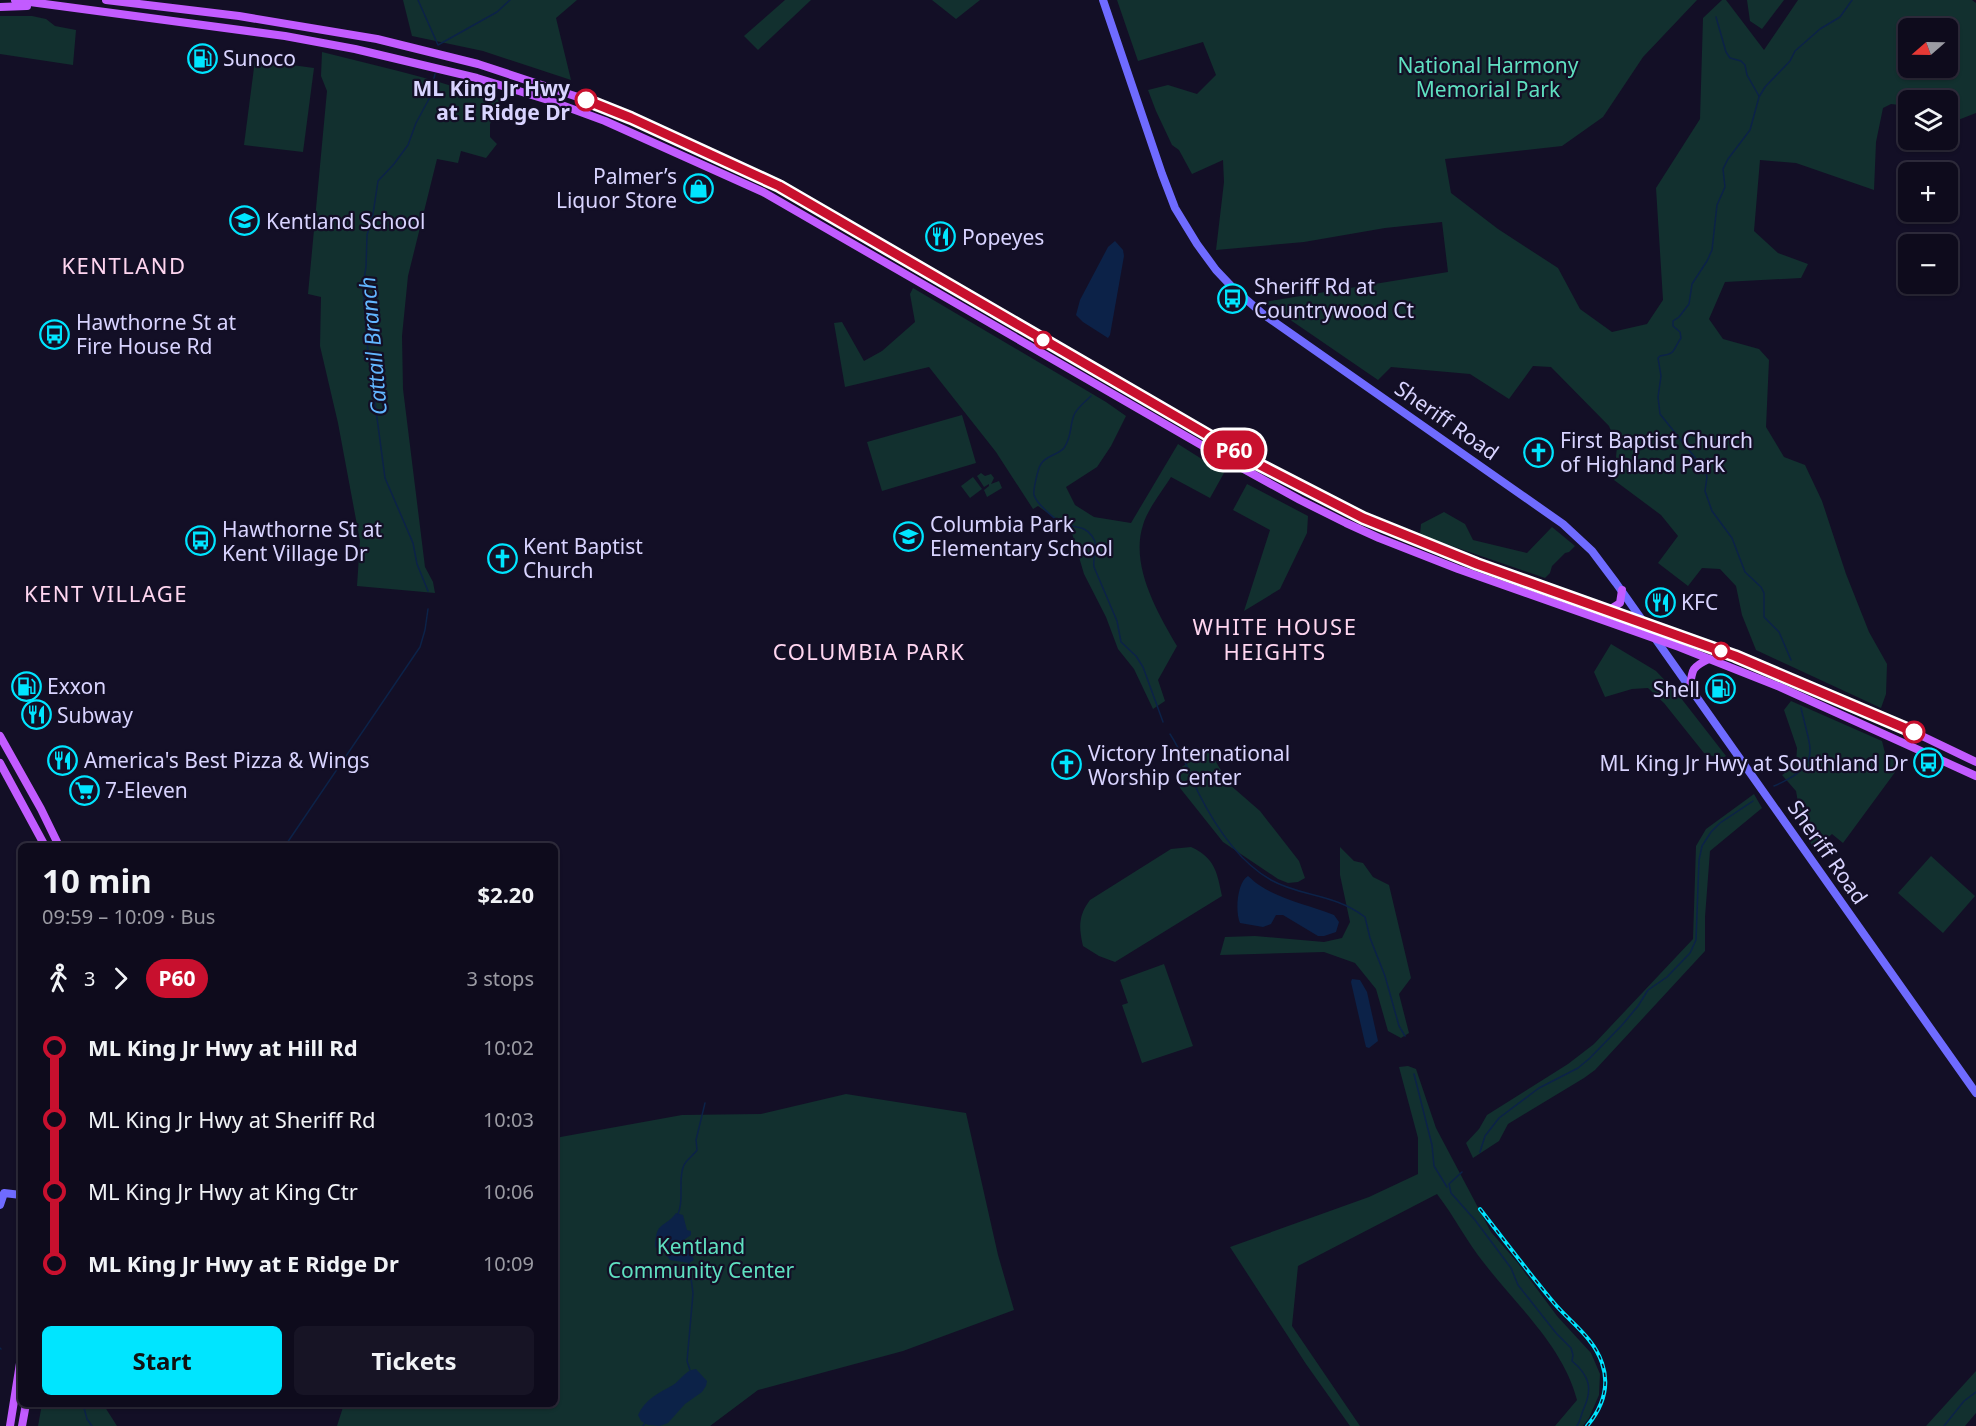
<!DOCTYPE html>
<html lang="en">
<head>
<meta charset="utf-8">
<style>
  :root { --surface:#0e0b1c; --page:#171425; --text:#f1f3f6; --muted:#9b9ba3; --line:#2e2b3b; --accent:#00e5ff }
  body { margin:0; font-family:"Noto Sans",sans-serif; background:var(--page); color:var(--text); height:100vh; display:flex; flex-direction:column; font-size:22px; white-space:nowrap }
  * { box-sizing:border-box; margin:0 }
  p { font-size:20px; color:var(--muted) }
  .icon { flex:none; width:33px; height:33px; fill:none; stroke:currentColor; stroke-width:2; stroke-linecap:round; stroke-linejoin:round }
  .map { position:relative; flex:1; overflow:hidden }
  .panel { position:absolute; left:18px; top:843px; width:540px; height:564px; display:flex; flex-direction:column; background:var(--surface); border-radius:9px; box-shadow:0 2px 4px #0004,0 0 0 2px var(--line) }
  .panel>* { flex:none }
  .badge { padding:0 12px; border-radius:20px; font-size:21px; line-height:39px }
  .needle { width:39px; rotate:250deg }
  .buttons { position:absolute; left:1898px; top:18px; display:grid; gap:12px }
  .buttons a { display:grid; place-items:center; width:60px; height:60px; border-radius:9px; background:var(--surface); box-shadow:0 2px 4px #0004,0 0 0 2px var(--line); font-size:30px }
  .map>.badge { position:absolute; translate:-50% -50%; box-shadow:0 0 0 3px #fff }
  .legs { display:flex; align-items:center; gap:9px; height:66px; padding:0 24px; font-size:20px }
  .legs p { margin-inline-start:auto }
  .summary { display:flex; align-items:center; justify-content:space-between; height:102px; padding:0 24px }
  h1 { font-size:33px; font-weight:700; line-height:45px }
  .primary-button { display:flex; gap:12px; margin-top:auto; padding:12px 24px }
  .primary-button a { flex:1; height:69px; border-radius:9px; background:var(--accent); color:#111; font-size:24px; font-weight:700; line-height:69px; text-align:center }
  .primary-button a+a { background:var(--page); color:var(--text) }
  ul { padding:0 24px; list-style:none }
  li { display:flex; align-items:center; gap:21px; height:72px; font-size:22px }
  li i { display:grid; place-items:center; width:9px; height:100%; margin:0 8px; background:currentColor }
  li i::after { content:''; width:15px; height:15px; margin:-8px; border:4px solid; border-radius:50%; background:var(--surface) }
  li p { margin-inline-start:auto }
  li:first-child i { background:linear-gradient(#0000 50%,currentColor 0) }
  li:last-child i { background:linear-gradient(currentColor 50%,#0000 0) }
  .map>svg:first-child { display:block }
  .green { fill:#12302f; fill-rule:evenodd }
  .water { fill:#0c2248 }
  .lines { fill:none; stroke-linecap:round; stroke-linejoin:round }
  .stream { stroke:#0c2248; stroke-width:1.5 }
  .secondary { stroke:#6f6bff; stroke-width:8 }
  .primary { stroke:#c25bff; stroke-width:8 }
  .rail-casing { stroke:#00e5ff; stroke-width:4 }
  .rail { stroke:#130f26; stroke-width:1.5; stroke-dasharray:4.5; stroke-linecap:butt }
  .line-1-casing { stroke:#fff; stroke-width:14 }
  .line-1 { stroke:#c8102e; stroke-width:9 }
  .stop-1-dot { fill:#fff; stroke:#c8102e; stroke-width:3 }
  .labels { text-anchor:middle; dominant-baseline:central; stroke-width:4.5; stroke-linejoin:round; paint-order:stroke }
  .poi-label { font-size:21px; fill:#d9d4ff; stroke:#130f26; text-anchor:start }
  .park-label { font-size:21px; fill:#5fe0c0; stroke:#130f26 }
  .stop-label { font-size:21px; font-weight:bold; fill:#d9d4ff; stroke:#130f26; text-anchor:end }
  .street-label { font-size:21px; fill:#d9d4ff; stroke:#130f26 }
  .neighbourhood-label { font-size:22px; letter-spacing:1.5px; fill:#ffd6f0; stroke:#130f26 }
  .water-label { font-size:22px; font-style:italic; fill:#62b6ff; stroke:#130f26 }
</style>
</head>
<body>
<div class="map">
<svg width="1976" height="1426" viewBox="0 0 1976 1426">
  <rect width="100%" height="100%" fill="#130f26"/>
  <g class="green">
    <path d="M403 0H577L556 18 571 80 483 51 412 36Z"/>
    <path d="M785 0H811L758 50 744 36Z"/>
    <path d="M932 0H980L956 19Z"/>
    <path d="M1117 0H1697L1643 57 1603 117 1562 146 1445 159 1451 193 1498 229 1558 268 1580 309 1612 332 1647 324 1663 300 1656 188 1700 119 1703 18 1722 0H1726L1764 50 1798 0H1972L1976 3V113L1958 120 1947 116V100H1908V106L1891 104 1883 108 1876 142 1874 190 1796 163 1760 160 1754 231 1778 253 1808 264 1801 278 1725 282 1709 319 1723 339 1759 349 1769 360 1766 427 1784 457 1805 465 1822 501 1846 574 1869 632 1887 664 1886 694 1881 708 1756 650 1742 615 1736 586 1720 569 1702 568 1688 586 1658 563 1678 536 1661 515 1614 480 1617 446 1609 426 1551 367 1533 366 1509 399 1470 374 1391 367 1378 380 1264 302 1448 272 1442 222 1385 228 1304 242 1216 250 1224 182 1223 160 1192 174 1179 150 1172 145 1156 111 1148 90 1168 85 1197 94 1216 75 1203 42 1138 61ZM1908 28H1947V68H1908Z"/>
    <path d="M1747 0H1784L1762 29 1750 21Z"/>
    <path d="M0 16H32L46 19 55 26 76 30 73 65 0 54Z"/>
    <path d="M322 52C373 65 424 76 474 93 484 96 492 94 499 101L490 124V137L497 144 486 158 461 151 458 163 437 159 408 276 402 336 403 389 425 567 433 582 435 593 357 586 360 541 338 423 320 346 321 297 308 294 327 91 321 76Z"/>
    <path d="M255 60 314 68 303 152 244 145Z"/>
    <path d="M913 288 1106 402 1126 416 1111 446 1097 467 1066 487 1075 505 1094 517 1131 523 1178 444 1224 473 1210 498 1171 477C1163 490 1147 510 1143 525 1130 565 1157 612 1177 646L1158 680 1165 701 1153 709 1134 669 1118 649 1106 617 1084 574 1071 530 1038 506 1033 509 996 452 929 367 845 387 834 323 842 322 864 361 882 351 915 322 910 294Z"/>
    <path d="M962 415 976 463 882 491 867 442Z"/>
    <path d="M981 473 985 476 991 474 994 478 991 484 999 481 1002 488 987 497 984 490 989 486V484L984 487 977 476Z"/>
    <path d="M973 477 982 489 970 498 961 486Z"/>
    <path d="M1247 484 1308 516 1307 533 1280 589 1244 611 1270 530 1233 510Z"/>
    <path d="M1444 512 1465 524 1473 540 1527 553 1552 527 1575 546 1569 552 1565 553 1552 566 1550 573 1545 578 1420 535 1421 524Z"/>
    <path d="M1611 644 1656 671 1677 693 1726 756 1721 759 1704 753 1664 703 1648 688 1632 689 1605 697 1594 672Z"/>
    <path d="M1791 701 1882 741 1885 753 1904 760 1843 843 1832 834 1814 850 1802 825 1796 791 1782 775 1796 765 1797 748 1784 710Z"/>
    <path d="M1209 750 1229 784 1260 811 1299 861 1305 878 1298 882 1288 883 1278 879 1223 842 1180 788 1177 772 1180 768Z"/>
    <path d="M1754 794 1762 808 1710 851 1705 917V951L1595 1070 1584 1078 1508 1124 1499 1141 1473 1158 1466 1143 1479 1129 1487 1115 1568 1064 1594 1044 1693 939 1696 846 1706 829Z"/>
    <path d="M1191 847C1215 858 1217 872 1222 896L1115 962 1099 956 1083 946C1079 927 1078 916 1090 900L1171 849Z"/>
    <path d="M1340 847 1354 861 1363 863 1373 877 1389 885 1411 978 1399 994 1409 1033 1401 1038 1388 1031 1376 989 1355 963 1324 952 1220 955 1225 937 1255 936 1324 942 1342 938 1350 922 1340 875Z"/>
    <path d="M1931 856 1975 896 1943 933 1898 893Z"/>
    <path d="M1164 964 1193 1046 1142 1063 1122 1005 1128 1003 1120 980Z"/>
    <path d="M1408 1066 1416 1069 1436 1128 1491 1232 1517 1262 1557 1316 1591 1353 1600 1374 1599 1395 1589 1418 1583 1426H1555L1577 1400C1563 1346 1517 1306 1484 1263 1467 1242 1454 1216 1437 1194L1298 1266 1292 1326 1360 1426H1350L1306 1364 1230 1247 1369 1197 1418 1174V1138L1399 1067Z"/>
    <path d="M846 1094 966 1113 998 1255 1014 1310 903 1351 758 1390 710 1426H337L344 1404H555V1138L682 1115 761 1114Z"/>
    <path d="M1976 1371V1413L1965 1426H1926Z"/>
    <path d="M42 1404H103L117 1426H38Z"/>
  </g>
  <g class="water">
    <path d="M1115 241 1123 250 1124 256 1110 335 1108 338 1083 322 1076 315 1080 300 1108 247Z"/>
    <path d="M1248 876C1252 879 1254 882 1259 885 1281 900 1309 905 1334 915L1339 922 1336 932 1324 936H1318L1283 915H1276L1271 924 1263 927 1240 923C1235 912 1237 882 1248 876Z"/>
    <path d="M1352 979 1360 980 1367 992 1378 1041 1369 1048 1366 1047 1365 1043 1351 982Z"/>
    <path d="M676 1213 683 1215 687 1230 691 1231V1235L684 1240 683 1244 689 1249 694 1260 689 1263 670 1260 665 1253 655 1247C656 1220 664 1229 676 1213Z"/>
    <path d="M696 1369 707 1381 706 1386 702 1392 685 1404 668 1423 660 1426 648 1425 641 1421 638 1415C645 1399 659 1393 673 1385 682 1379 685 1370 696 1369Z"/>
  </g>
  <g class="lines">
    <g class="stream">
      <path d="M418 0 438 45 497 12 510 0"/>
      <path d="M1716 17 1726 52 1730 58 1741 61 1745 65 1747 75 1759 96"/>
      <path d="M1091 396C1086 401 1079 406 1075 413 1069 424 1073 435 1064 448 1058 455 1045 456 1041 464 1038 468 1033 490 1034 495 1036 503 1056 521 1064 524 1075 528 1084 525 1092 536 1100 547 1092 555 1094 567L1117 621 1121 642 1136 656 1143 667 1163 722"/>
      <path d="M428 591 417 564 413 543 385 478 367 343 363 285 366 267 367 235 373 214 378 181 394 164 408 145 416 123 429 99 435 74"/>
      <path d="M1791 660 1779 632 1764 617V593L1761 587 1745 572 1732 538 1712 511 1705 491 1707 477 1705 470 1660 414 1658 397 1661 376 1658 358 1660 356C1676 354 1672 351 1681 338L1680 332 1673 326V321L1679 317 1689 304 1692 284 1707 261 1712 250 1717 205 1725 187 1723 169 1728 159 1750 130 1759 97 1765 87 1790 61 1795 51 1820 29 1840 17 1852 0"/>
      <path d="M1170 734C1182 752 1189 772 1198 792 1214 824 1239 862 1271 880 1301 897 1333 893 1365 917L1370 938 1385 976 1399 1026 1405 1036"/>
      <path d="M1774 786C1823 765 1811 752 1801 708"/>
      <path d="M285 846 420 647 425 630 428 609"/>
      <path d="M1414 1074 1432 1145 1434 1166 1447 1187"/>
      <path d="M1480 1152 1485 1136 1499 1118 1539 1088 1578 1068 1590 1058 1623 1024 1638 1006 1648 990 1667 977 1690 953 1696 940 1699 860 1702 846 1711 832 1720 823 1753 801"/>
      <path d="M1462 1172 1449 1184 1451 1193 1475 1220 1511 1268 1518 1285 1556 1333 1571 1348 1573 1355 1572 1361C1589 1375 1593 1388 1584 1408 1581 1414 1581 1420 1577 1426"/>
      <path d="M678 1214C685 1198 677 1179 684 1165 687 1159 694 1155 697 1150L696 1140 705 1103"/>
      <path d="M689 1263 693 1293 687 1361 690 1370"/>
      <path d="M0 1348 1 1349"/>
      <path d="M83 1404 87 1419 92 1426"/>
      <path d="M643 1426 645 1423"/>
      <path d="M1944 1426 1964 1401 1976 1392"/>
    </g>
    <g class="secondary">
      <path d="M1103 0 1162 174 1175 208 1197 244 1216 270 1234 289 1263 314 1563 524 1592 551 1616 583 1976 1093"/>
      <path d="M0 1205 4 1193 21 1195"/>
    </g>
    <g class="primary">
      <path d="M15 0 285 36 355 49 477 78 548 100 605 121 763 192 1222 457 1300 500 1346 523 1379 538 1458 569 1679 647 1780 687 1976 776"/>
      <path d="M106 0 239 16 377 39 478 64 596 103 779 187 1256 463 1363 518 1444 552 1735 656 1922 736 1976 762"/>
      <path d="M0 7 27 6"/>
      <path d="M1609 610 1620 603 1622 590"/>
      <path d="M1690 687C1692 669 1692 667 1709 659"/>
      <path d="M0 736 41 809 59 846"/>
      <path d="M0 763 45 846"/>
      <path d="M10 1426 21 1357"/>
      <path d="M22 1426 26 1404"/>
    </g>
    <defs>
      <path id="rail" d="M1480 1209C1504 1240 1528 1272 1554 1303 1570 1322 1594 1338 1602 1363 1610 1386 1602 1408 1587 1426"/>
    </defs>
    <use href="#rail" class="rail-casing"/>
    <use href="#rail" class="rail"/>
  </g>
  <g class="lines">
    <defs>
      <path id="line-1" d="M586 100 631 118 779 186 1256 463 1363 518 1477 564 1735 656 1914 732"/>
    </defs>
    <use href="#line-1" class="line-1-casing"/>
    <use href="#line-1" class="line-1"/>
  </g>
  <defs>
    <symbol id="fuel-ring" viewBox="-11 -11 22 22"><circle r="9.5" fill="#130f26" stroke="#00e5ff" stroke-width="1.5"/><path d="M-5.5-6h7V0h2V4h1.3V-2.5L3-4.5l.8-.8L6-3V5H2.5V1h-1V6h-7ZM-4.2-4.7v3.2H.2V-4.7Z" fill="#00e5ff"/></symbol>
    <symbol id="shop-ring" viewBox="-11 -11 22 22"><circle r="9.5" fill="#130f26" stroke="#00e5ff" stroke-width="1.5"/><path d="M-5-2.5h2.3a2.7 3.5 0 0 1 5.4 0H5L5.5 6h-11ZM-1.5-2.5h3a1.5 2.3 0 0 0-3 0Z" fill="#00e5ff"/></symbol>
    <symbol id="school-ring" viewBox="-11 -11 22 22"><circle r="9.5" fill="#130f26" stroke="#00e5ff" stroke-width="1.5"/><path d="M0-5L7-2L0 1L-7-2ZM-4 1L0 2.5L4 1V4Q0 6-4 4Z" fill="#00e5ff"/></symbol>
    <symbol id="restaurant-ring" viewBox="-11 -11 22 22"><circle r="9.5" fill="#130f26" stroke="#00e5ff" stroke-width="1.5"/><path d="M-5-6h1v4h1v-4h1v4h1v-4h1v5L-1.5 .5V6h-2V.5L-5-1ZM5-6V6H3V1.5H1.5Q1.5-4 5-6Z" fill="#00e5ff"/></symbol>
    <symbol id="bus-ring" viewBox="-11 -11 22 22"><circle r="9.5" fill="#130f26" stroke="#00e5ff" stroke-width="1.5"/><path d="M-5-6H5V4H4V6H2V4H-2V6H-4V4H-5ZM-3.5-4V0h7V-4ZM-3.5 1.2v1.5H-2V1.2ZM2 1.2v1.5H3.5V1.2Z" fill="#00e5ff"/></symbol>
    <symbol id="church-ring" viewBox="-11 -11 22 22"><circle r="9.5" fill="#130f26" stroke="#00e5ff" stroke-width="1.5"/><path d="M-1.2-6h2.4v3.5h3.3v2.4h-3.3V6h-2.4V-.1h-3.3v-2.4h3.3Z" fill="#00e5ff"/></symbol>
    <symbol id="supermarket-ring" viewBox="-11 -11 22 22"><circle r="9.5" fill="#130f26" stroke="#00e5ff" stroke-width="1.5"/><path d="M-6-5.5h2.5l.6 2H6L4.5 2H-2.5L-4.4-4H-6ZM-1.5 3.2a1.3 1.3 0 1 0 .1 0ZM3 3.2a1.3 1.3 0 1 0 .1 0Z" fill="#00e5ff"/></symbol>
  </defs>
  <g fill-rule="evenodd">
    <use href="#fuel-ring" x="186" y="42" width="33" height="33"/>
    <use href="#shop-ring" x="682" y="172" width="33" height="33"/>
    <use href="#school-ring" x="228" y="204" width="33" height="33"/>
    <use href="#restaurant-ring" x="924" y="220" width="33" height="33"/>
    <use href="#bus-ring" x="1216" y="282" width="33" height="33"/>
    <use href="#bus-ring" x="38" y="318" width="33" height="33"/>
    <use href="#church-ring" x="1522" y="436" width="33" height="33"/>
    <use href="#school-ring" x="892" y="520" width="33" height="33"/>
    <use href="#bus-ring" x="184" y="524" width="33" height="33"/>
    <use href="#church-ring" x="486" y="542" width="33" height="33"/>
    <use href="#restaurant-ring" x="1644" y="586" width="33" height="33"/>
    <use href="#fuel-ring" x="10" y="670" width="33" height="33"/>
    <use href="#fuel-ring" x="1704" y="672" width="33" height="33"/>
    <use href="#restaurant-ring" x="20" y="698" width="33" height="33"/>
    <use href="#restaurant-ring" x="46" y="744" width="33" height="33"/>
    <use href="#bus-ring" x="1912" y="746" width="33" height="33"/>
    <use href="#church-ring" x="1050" y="748" width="33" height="33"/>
    <use href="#supermarket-ring" x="68" y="774" width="33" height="33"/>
  </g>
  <g class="stop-1-dot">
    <circle cx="586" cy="100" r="10"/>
    <circle cx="1043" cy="340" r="8"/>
    <circle cx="1721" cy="651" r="8"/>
    <circle cx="1914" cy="732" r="10"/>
  </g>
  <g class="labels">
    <g class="poi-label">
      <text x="223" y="58">Sunoco</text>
      <text x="677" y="176" text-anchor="end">Palmer’s<tspan x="677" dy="24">Liquor Store</tspan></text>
      <text x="266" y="221">Kentland School</text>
      <text x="962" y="237">Popeyes</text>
      <text x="1254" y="286">Sheriff Rd at<tspan x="1254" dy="24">Countrywood Ct</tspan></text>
      <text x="76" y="322">Hawthorne St at<tspan x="76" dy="24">Fire House Rd</tspan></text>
      <text x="1560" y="440">First Baptist Church<tspan x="1560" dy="24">of Highland Park</tspan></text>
      <text x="930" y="524">Columbia Park<tspan x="930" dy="24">Elementary School</tspan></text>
      <text x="222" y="529">Hawthorne St at<tspan x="222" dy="24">Kent Village Dr</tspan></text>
      <text x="523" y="546">Kent Baptist<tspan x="523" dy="24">Church</tspan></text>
      <text x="1681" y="602">KFC</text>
      <text x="47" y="686">Exxon</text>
      <text x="1700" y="689" text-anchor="end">Shell</text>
      <text x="57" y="715">Subway</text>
      <text x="1088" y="753">Victory International<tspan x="1088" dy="24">Worship Center</tspan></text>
      <text x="84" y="760">America's Best Pizza &amp; Wings</text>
      <text x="1908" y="763" text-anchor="end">ML King Jr Hwy at Southland Dr</text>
      <text x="105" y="790">7-Eleven</text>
    </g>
    <g class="park-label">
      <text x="1488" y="65">National Harmony<tspan x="1488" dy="24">Memorial Park</tspan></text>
      <text x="701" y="1246">Kentland<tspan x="701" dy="24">Community Center</tspan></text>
    </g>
    <g class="stop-label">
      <text x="570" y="88">ML King Jr Hwy<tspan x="570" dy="24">at E Ridge Dr</tspan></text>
    </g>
    <g class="street-label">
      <text transform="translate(1447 420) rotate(35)">Sheriff Road</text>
      <text transform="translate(1828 852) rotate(55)">Sheriff Road</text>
    </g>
    <g class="neighbourhood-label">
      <text x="124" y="265">KENTLAND</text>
      <text x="106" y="593">KENT VILLAGE</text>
      <text x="1275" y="626">WHITE HOUSE<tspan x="1275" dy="25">HEIGHTS</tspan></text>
      <text x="869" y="651">COLUMBIA PARK</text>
    </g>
    <g class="water-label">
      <text transform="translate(372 346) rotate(-95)">Cattail Branch</text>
    </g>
  </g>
</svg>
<div class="buttons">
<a><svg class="needle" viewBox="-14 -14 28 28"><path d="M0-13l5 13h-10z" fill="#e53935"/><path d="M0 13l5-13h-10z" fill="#9b9ba3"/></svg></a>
<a><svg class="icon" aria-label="layers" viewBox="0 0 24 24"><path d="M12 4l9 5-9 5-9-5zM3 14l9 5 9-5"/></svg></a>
<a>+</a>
<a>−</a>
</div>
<b class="badge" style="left:1234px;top:450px;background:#c8102e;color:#fff">P60</b>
<section class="panel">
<div class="summary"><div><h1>10 min</h1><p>09:59 – 10:09 · Bus</p></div><b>$2.20</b></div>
<div class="legs"><svg class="icon" aria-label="walk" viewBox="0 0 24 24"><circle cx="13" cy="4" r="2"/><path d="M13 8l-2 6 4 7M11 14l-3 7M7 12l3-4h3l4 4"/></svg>3<svg class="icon" aria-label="forward" viewBox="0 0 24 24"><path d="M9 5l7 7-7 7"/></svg><b class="badge" style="background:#c8102e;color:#fff">P60</b><p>3 stops</p></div>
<ul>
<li><i style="color:#c8102e"></i><b>ML King Jr Hwy at Hill Rd</b><p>10:02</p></li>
<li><i style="color:#c8102e"></i><span>ML King Jr Hwy at Sheriff Rd</span><p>10:03</p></li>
<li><i style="color:#c8102e"></i><span>ML King Jr Hwy at King Ctr</span><p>10:06</p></li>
<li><i style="color:#c8102e"></i><b>ML King Jr Hwy at E Ridge Dr</b><p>10:09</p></li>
</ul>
<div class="primary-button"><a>Start</a><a>Tickets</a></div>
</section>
</div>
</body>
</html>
